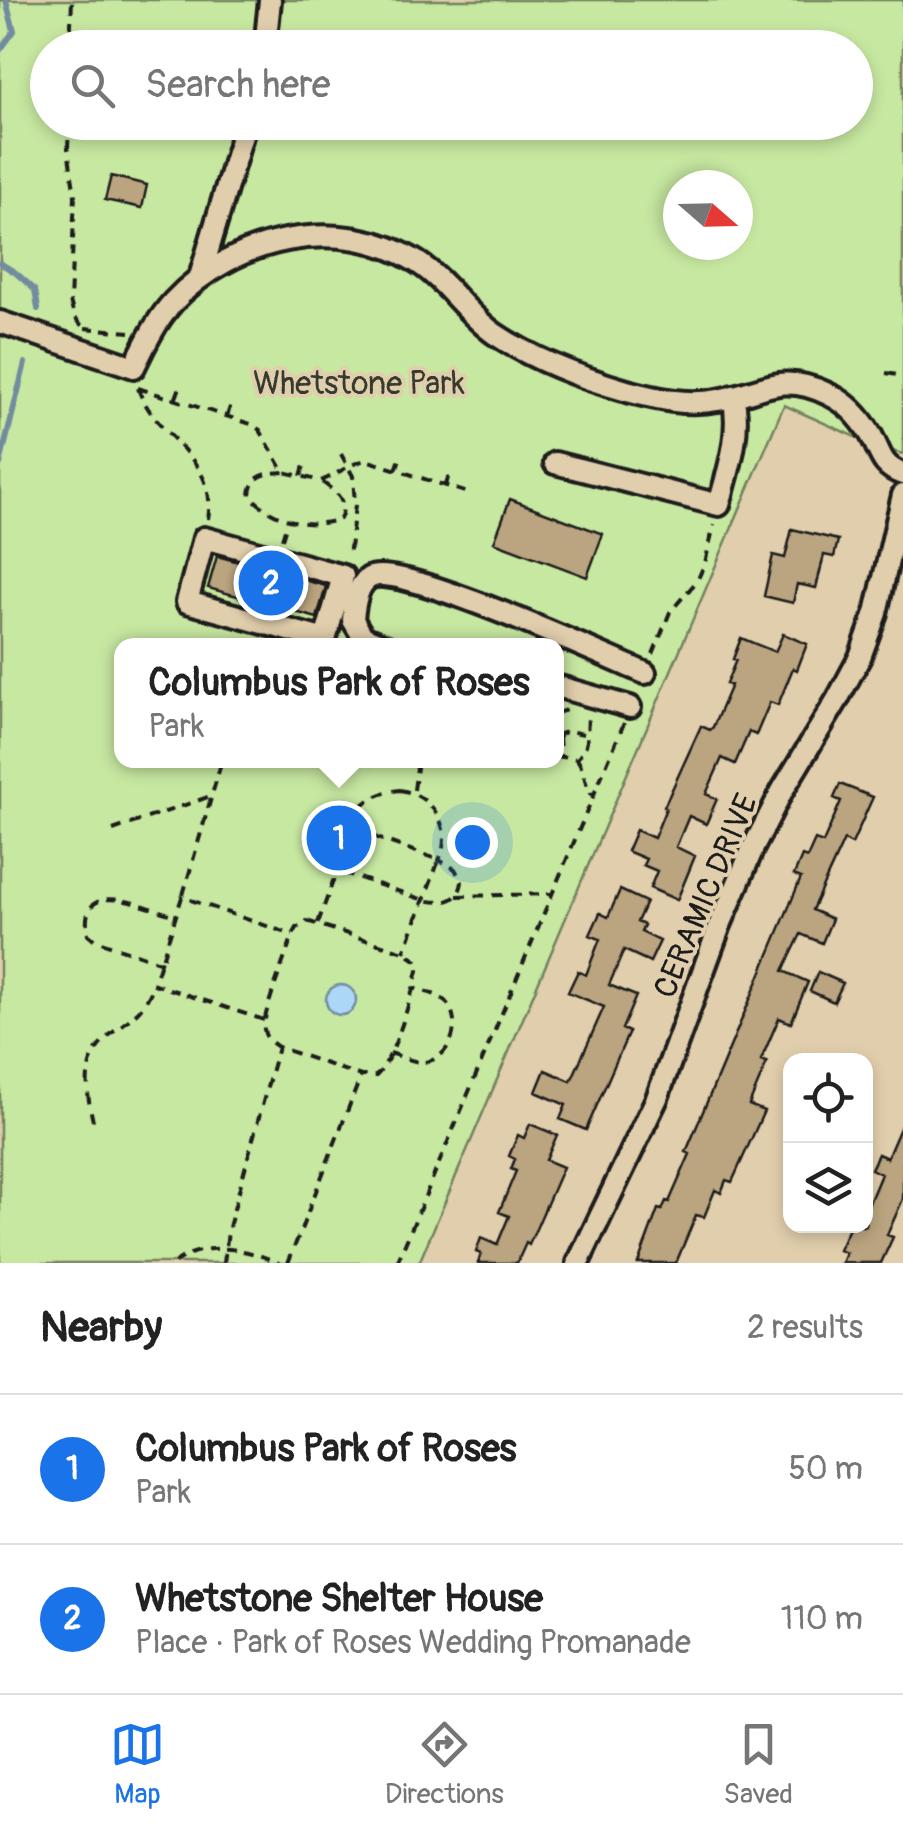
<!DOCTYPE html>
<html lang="en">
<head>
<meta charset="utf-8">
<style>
	:root { --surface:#fff; --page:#f6f6f6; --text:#222; --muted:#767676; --line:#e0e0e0; --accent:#1a73e8 }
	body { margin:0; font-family:Pangolin,sans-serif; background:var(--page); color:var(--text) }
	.controls { position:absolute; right:30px; bottom:30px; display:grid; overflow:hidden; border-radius:20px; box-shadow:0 5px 15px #0003 }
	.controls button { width:90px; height:90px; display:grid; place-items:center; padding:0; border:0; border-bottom:2px solid var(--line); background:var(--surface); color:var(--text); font:50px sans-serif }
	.compass { position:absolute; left:663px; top:170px; width:90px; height:90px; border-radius:50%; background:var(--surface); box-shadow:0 5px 15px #0003; rotate:110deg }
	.you { position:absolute; left:472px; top:842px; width:35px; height:35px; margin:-25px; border:8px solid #fff; border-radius:50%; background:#1a73e8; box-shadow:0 0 0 15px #1a73e833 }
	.badge { display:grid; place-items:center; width:65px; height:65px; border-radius:50%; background:var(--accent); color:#fff; font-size:32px; font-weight:700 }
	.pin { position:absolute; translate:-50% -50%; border:5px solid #fff; box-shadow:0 2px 10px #0006 }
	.popup { position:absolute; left:114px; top:638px; width:450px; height:130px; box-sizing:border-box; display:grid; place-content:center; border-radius:20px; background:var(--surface); filter:drop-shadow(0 2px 8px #0005); font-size:32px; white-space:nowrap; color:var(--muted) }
	.popup b { font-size:38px; color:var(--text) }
	.popup::after { content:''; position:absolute; left:50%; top:100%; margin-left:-20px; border:20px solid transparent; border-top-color:var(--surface) }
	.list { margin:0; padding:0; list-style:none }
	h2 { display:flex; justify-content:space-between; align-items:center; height:130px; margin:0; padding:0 40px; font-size:42px }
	h2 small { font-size:32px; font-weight:400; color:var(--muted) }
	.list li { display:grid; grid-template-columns:65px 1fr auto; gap:30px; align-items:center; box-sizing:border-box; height:150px; padding:0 40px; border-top:2px solid var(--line) }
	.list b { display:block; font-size:38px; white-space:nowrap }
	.list p { margin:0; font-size:32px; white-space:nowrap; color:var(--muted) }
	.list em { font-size:32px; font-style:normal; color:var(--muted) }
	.icon { flex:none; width:55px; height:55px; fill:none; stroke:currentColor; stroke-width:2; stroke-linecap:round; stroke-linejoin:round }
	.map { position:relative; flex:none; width:903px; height:1263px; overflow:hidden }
	.search { position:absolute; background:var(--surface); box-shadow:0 5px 15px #0003; left:30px; right:30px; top:30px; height:110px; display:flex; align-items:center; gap:25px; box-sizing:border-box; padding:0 35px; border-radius:55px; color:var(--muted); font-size:38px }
	.sheet { height:430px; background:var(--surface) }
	nav { display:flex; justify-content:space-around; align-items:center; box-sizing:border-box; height:140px; border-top:2px solid var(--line); background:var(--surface); font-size:28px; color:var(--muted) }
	nav a { display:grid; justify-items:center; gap:5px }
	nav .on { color:var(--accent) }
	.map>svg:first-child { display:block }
	.green { fill:#c7e8a1; stroke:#72825e; stroke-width:2.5; fill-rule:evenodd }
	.water { fill:#acd7f7; stroke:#728c9f; stroke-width:2.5 }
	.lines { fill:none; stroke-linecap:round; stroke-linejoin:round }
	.stream { stroke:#728c9f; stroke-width:6 }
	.building { fill:#bba580; stroke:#1c1c1c; stroke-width:2.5 }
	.minor-casing { stroke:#1c1c1c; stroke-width:28 }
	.path { stroke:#1c1c1c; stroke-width:4; stroke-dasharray:10 8; stroke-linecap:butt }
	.minor { stroke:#e1ceac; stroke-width:20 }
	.labels { text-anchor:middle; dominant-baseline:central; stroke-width:8; stroke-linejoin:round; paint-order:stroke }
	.park-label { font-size:32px; fill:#363b30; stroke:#e1ceac }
	.street-label { font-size:32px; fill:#1c1c1c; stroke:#e1ceac }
</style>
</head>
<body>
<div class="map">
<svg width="903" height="1263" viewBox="0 0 903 1263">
	<rect width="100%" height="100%" fill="#e1ceac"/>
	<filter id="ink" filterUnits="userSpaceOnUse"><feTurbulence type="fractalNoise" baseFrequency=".01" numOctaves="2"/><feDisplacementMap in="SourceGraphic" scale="20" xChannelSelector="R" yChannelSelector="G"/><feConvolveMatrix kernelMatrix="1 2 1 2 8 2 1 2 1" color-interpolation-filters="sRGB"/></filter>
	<g filter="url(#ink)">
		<!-- green -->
		<path class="green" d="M 0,0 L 903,0 L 903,454 L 880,448 L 784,405 L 419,1263 L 0,1263 ZM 48,48 L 856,48 L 856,122 L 48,122 ZM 678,185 L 738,185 L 738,245 L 678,245 ZM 121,646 L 556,646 L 556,760 L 121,760 Z"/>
		<!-- water -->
		<path class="water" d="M326 1000a15 15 0 1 1 30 0a15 15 0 1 1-30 0Z"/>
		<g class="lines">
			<!-- stream -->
			<path class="stream" d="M 0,50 L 14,31 L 6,0
				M 0,263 L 16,273 L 35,290 L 38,309
				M 0,464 L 25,363"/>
		</g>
		<!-- building -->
		<path class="building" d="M 111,176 L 147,185 L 142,208 L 105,200 Z
			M 510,499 L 603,534 L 587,577 L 494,542 Z
			M 792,529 L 838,540 L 834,557 L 824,555 L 816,588 L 797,584 L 793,603 L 764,596 L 773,555 L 785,558 Z
			M 217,556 L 326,586 L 317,618 L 208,588 Z
			M 783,634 L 807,644 L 797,670 L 793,668 L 778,705 L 770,702 L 756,735 L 749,732 L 735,764 L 722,758 L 706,794 L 717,799 L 706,824 L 689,816 L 676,847 L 695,856 L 677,900 L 650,888 L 657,871 L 643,865 L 646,859 L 627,851 L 636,830 L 654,838 L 666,808 L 664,807 L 701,726 L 710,730 L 713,727 L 731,685 L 726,684 L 736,660 L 733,659 L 741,638 L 775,652 Z
			M 840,784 L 873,797 L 852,844 L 844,840 L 812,910 L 832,919 L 822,943 L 801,934 L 783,971 L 808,982 L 791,1023 L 779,1018 L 761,1060 L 767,1062 L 749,1105 L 764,1111 L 732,1182 L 726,1180 L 721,1193 L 715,1190 L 704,1217 L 696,1215 L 676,1263 L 638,1263 L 658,1209 L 662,1210 L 666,1201 L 669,1202 L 690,1154 L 686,1152 L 801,878 L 794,875 L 802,856 L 807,858 L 815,840 L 823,843 L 841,801 L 834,798 Z
			M 620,890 L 646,902 L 637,922 L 644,925 L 641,932 L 660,941 L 650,962 L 624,950 L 609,985 L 636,996 L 622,1029 L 629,1032 L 586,1130 L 560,1119 L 566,1105 L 536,1092 L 545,1070 L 571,1081 L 604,1007 L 568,992 L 578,971 L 586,975 L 600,939 L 590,935 L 600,913 L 608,917 Z
			M 818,972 L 843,983 L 834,1002 L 810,991 Z
			M 903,1121 L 903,1199 L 887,1235 L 893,1237 L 881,1263 L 842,1263 L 846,1253 L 839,1250 L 850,1226 L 866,1226 L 866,1210 L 881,1174 L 871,1169 L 878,1154 L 887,1158 Z
			M 530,1124 L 557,1135 L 546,1160 L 563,1167 L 529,1245 L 526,1243 L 517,1263 L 478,1263 L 481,1254 L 476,1252 L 481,1238 L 497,1245 L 509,1216 L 499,1212 L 516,1171 L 511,1169 L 515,1159 L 509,1156 L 518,1135 L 524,1138 Z"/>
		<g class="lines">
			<defs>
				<path id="minor" d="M 265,48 L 270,0
					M 200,277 L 246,122
					M 0,322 L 134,367 C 145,344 156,321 173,302 C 232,238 340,213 417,262 C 447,281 466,314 495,334 C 535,361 582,378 627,391 C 657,399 687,406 718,400 C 762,392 780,371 828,394 C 846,402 861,418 871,435 C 881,453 881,467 903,474
					M 555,463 L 719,505 C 728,471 742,432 733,396
					M 204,538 L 343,576 L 325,640 L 187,602 Z
					M 385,646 L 363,637 L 353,620 C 354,607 356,586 369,578 C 397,560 606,657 645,673
					M 556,686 L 630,707
					M 578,1263 L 657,1098 L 720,925 L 753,848 L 782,791 L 837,700 L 860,657 L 876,613 L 903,495"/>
			</defs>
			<!-- minor casing -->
			<use href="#minor" class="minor-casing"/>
			<!-- path -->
			<path class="path" d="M 70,48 L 72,0
				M 69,122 L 68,149 L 75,196 L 70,301 L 74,316 L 83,327
				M 85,328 L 130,332
				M 886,373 L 903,376
				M 138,388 L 251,424 L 260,430 L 284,472 L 321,481 C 336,475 351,463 366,460 L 471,494
				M 138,388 C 155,439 219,457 208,519
				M 176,398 L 181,384
				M 227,416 L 232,401
				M 341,454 L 353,476 L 355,505 L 349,557
				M 396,470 L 401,456
				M 284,472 C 266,473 251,475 250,495 C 271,520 310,530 340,519 C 349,500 335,492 321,481
				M 301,476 L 305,462
				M 446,486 L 449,473
				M 282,539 L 288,520
				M 653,654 L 670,612 L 697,581 L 705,563 L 714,525
				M 556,713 L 567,710
				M 556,735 L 569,731 L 588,735
				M 559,736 L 560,756
				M 556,756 L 577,759 L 585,749 L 587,741 L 588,714
				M 577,759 C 585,770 583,782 592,795
				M 399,790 C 433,794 454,829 439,860 L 455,869 L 462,882 C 459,903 442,904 424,900 L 324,866 L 317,861 L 313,844 C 319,826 331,823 349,828 C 358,803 373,794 399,790 Z
				M 414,790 L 418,760
				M 113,830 L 211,796
				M 183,895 L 222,760
				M 457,896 L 552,894
				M 307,921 L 404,952 L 417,961 L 418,971 C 411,996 394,1060 376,1076 L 361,1076 L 278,1047 C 271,1042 265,1039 264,1029 C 262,1015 287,953 293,935 L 297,928 Z
				M 318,923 L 337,870 L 349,828 L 439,860 L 404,952
				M 162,963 L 95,940 L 88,934 C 77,874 146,908 175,916
				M 264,1020 L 154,984 L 182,897 L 293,935
				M 390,1053 C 400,1056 412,1062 422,1062 C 449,1062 462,1026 449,1006 C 442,994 425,992 413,988
				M 93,1121 C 87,1096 82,1065 101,1044 C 123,1019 141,1020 154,984
				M 174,1263 C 205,1240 246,1248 279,1263
				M 224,1263 L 228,1231 L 278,1047
				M 288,1263 L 361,1076
				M 397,1263 L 624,723"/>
			<!-- minor -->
			<use href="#minor" class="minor"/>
		</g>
	</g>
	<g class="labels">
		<!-- park labels -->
		<g class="park-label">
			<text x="359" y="384">Whetstone Park</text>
		</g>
		<!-- street labels -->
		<g class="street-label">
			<text transform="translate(706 896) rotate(-67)">CERAMIC DRIVE</text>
		</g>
	</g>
</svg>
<div class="controls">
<button><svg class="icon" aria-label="locate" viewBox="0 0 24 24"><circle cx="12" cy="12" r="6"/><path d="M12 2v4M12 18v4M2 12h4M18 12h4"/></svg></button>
<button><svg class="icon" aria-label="layers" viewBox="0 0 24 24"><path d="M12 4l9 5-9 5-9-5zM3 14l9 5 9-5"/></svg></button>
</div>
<svg class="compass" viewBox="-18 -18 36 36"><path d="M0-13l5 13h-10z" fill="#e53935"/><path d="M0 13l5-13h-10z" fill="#767676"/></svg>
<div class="you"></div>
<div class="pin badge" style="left:339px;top:838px">1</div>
<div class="popup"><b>Columbus Park of Roses</b>Park</div>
<div class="pin badge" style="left:271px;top:583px">2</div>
<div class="search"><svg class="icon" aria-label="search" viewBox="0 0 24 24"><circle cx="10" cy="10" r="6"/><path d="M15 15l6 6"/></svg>Search here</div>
</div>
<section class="sheet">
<h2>Nearby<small>2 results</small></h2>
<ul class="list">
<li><span class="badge">1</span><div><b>Columbus Park of Roses</b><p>Park</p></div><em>50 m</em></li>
<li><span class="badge">2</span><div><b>Whetstone Shelter House</b><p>Place · Park of Roses Wedding Promanade</p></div><em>110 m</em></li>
</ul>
</section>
<nav>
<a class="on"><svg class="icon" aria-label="map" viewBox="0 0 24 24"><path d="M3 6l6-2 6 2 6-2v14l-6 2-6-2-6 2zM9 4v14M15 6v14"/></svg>Map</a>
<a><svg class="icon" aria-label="directions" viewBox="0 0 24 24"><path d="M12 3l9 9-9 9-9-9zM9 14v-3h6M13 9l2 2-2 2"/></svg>Directions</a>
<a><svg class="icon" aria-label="saved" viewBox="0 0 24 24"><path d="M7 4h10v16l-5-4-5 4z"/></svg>Saved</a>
</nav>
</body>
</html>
